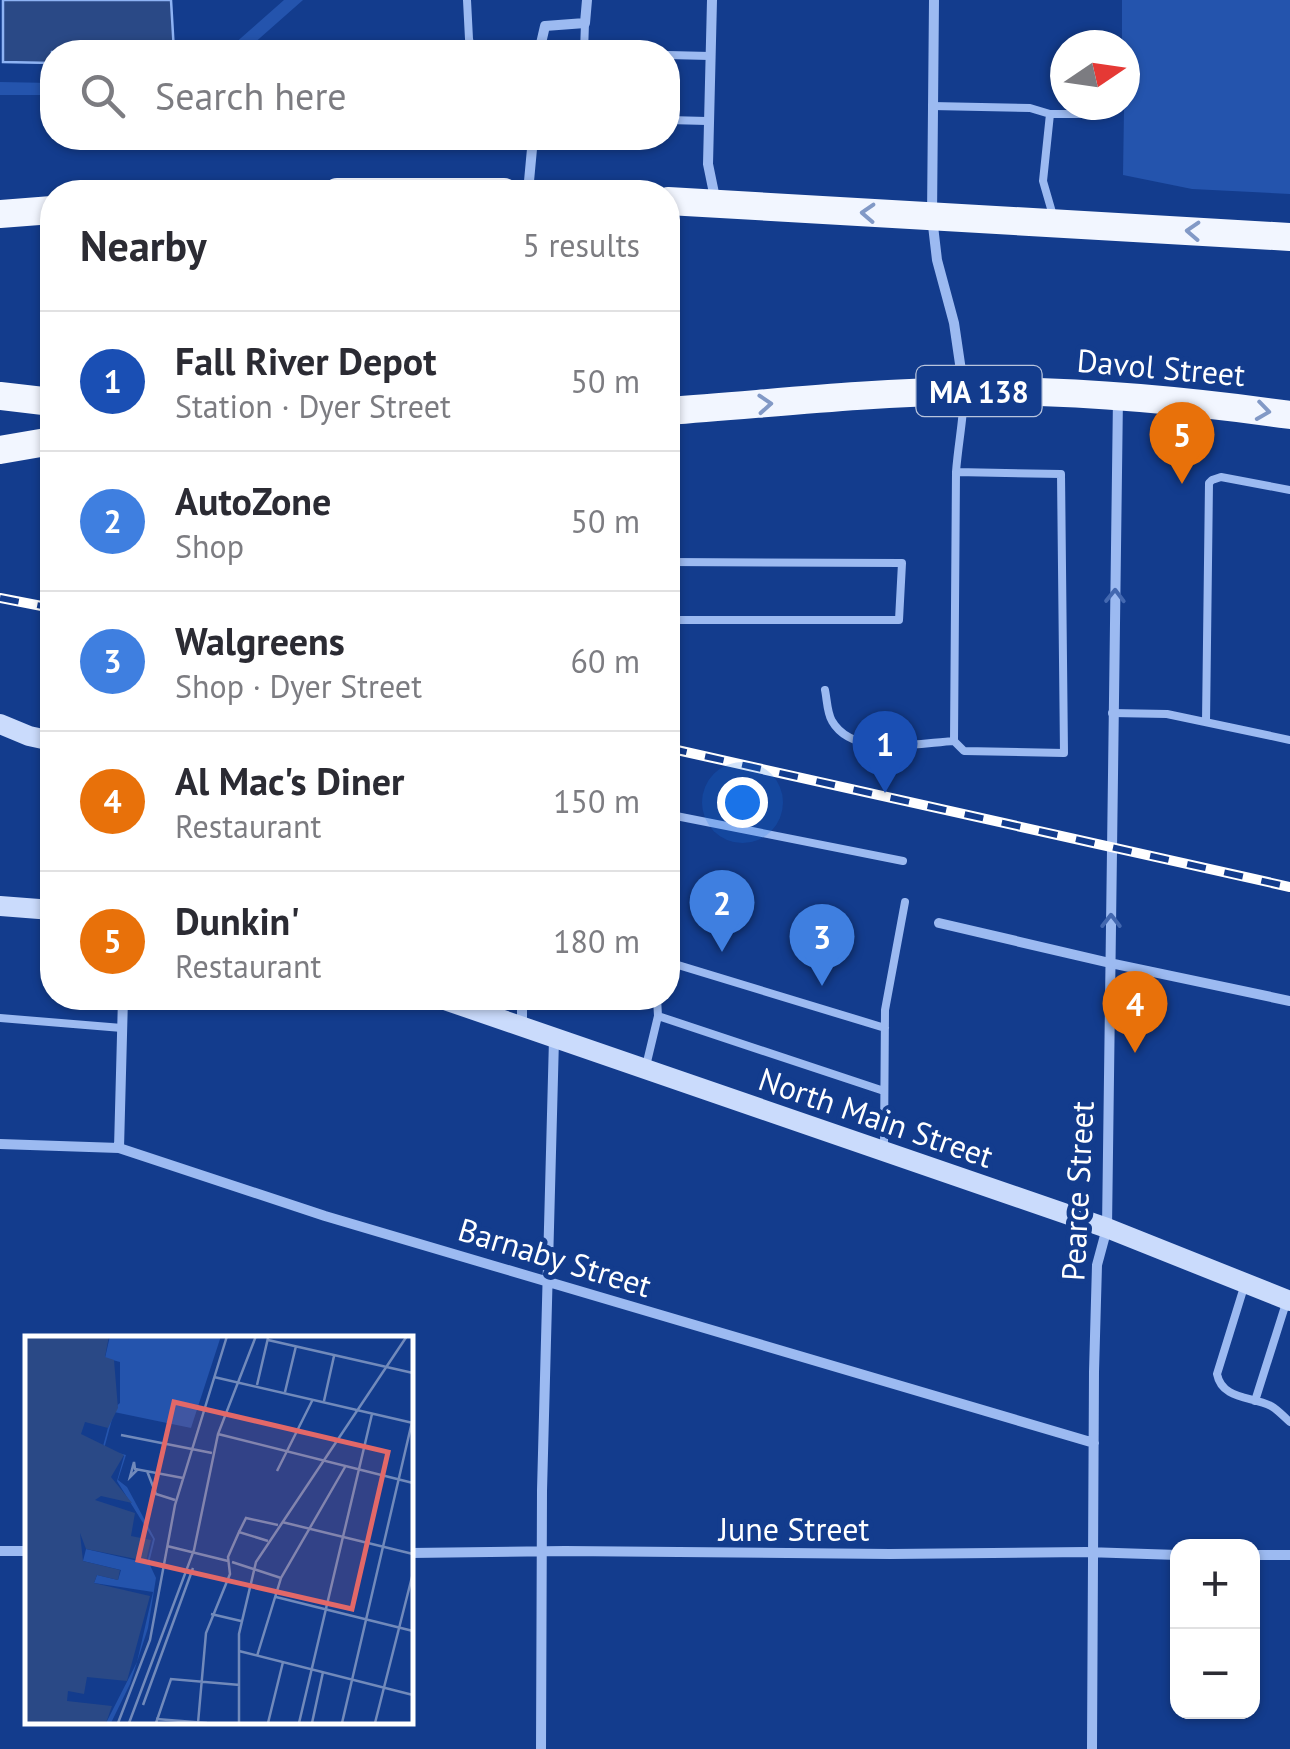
<!DOCTYPE html>
<html lang="en">
<head>
<meta charset="utf-8">
<style>
	:root { --surface:#fff; --page:#f2f2f3; --text:#2b2b33; --muted:#7c7c81; --line:#e1e1e2; --accent:#8a7c45 }
	body { margin:0; font-family:"PT Sans",sans-serif; background:var(--page); color:var(--text) }
	.controls { position:absolute; right:30px; bottom:30px; display:grid; overflow:hidden; border-radius:20px; box-shadow:0 2px 8px #0004 }
	.controls button { width:90px; height:90px; display:grid; place-items:center; padding:0; border:0; border-bottom:2px solid var(--line); background:var(--surface); color:var(--text); font:50px sans-serif }
	.compass { position:absolute; left:1050px; top:30px; width:90px; height:90px; border-radius:50%; background:var(--surface); box-shadow:0 2px 8px #0004; rotate:77deg }
	.you { position:absolute; left:742px; top:802px; width:35px; height:35px; margin:-25px; border:8px solid #fff; border-radius:50%; background:#1a73e8; box-shadow:0 0 0 15px #1a73e833 }
	.badge { display:grid; place-items:center; width:65px; height:65px; border-radius:50%; background:var(--accent); color:#fff; font-size:32px; font-weight:700 }
	.pin { position:absolute; translate:-50% -82px; filter:drop-shadow(0 2px 5px #0008) }
	.pin::after { content:''; position:absolute; top:52px; width:35px; height:30px; background:inherit; clip-path:polygon(0 0,100% 0,50% 100%) }
	.list { margin:0; padding:0; list-style:none }
	h2 { display:flex; justify-content:space-between; align-items:center; height:130px; margin:0; padding:0 40px; font-size:42px }
	h2 small { font-size:32px; font-weight:400; color:var(--muted) }
	.list li { display:grid; grid-template-columns:65px 1fr auto; gap:30px; align-items:center; box-sizing:border-box; height:140px; padding:0 40px; border-top:2px solid var(--line) }
	.list b { display:block; font-size:38px; white-space:nowrap }
	.list p { margin:0; font-size:32px; white-space:nowrap; color:var(--muted) }
	.list em { font-size:32px; font-style:normal; color:var(--muted) }
	.icon { flex:none; width:55px; height:55px; fill:none; stroke:currentColor; stroke-width:2; stroke-linecap:round; stroke-linejoin:round }
	.map { position:relative; flex:none; width:1290px; height:1749px; overflow:hidden }
	.search { position:absolute; background:var(--surface); box-shadow:0 2px 8px #0004; left:40px; top:40px; width:640px; height:110px; display:flex; align-items:center; gap:25px; box-sizing:border-box; padding:0 35px; border-radius:40px; color:var(--muted); font-size:38px }
	.panel { position:absolute; background:var(--surface); box-shadow:0 2px 8px #0004; left:40px; top:180px; width:640px; height:830px; border-radius:40px }
	.map>svg:first-child { display:block }
	.green { fill:#2454ad }
	.water { fill:#2a4986; stroke:#8eb3f4; stroke-width:2.5 }
	.lines { fill:none; stroke-linecap:round; stroke-linejoin:round }
	.service { stroke:#9cbaf1; stroke-width:8 }
	.minor { stroke:#9cbaf1; stroke-width:10 }
	.secondary { stroke:#cadbfc; stroke-width:20 }
	.trunk { stroke:#f2f6ff; stroke-width:28 }
	.rail-casing { stroke:#fff; stroke-width:10 }
	.rail { stroke:#133c8d; stroke-width:6; stroke-dasharray:19; stroke-linecap:butt }
	.oneway { stroke:#8299c6 }
	.oneway2 { stroke:#4368b0 }
	.labels { text-anchor:middle; dominant-baseline:central; stroke-width:10; stroke-linejoin:round; paint-order:stroke }
	.shield { fill:#133c8d; stroke:#b8c4dd; stroke-width:2.5 }
	.shield-label { font-size:30px; font-weight:bold; fill:#fff }
	.street-label { font-size:32px; fill:#fff; stroke:#133c8d }
	.inset-road { fill:none; stroke:#718abb; stroke-width:2.5 }
	.view { fill:#e26868; fill-opacity:0.15; stroke:#e26868; stroke-width:5 }
	.inset-edge { fill:none; stroke:#fff; stroke-width:5 }
</style>
</head>
<body>
<div class="map">
<svg width="1290" height="1749" viewBox="0 0 1290 1749">
	<rect width="100%" height="100%" fill="#133c8d"/>
	<!-- green -->
	<path class="green" d="M 284,0 L 303,0 L 244,52 L 225,52 Z
		M 1122,0 L 1290,0 L 1290,194 L 1192,189 L 1123,175 L 1125,45 L 1122,45 Z
		M 0,82 L 52,83 L 52,95 L 0,95 Z"/>
	<!-- water -->
	<path class="water" d="M 3,0 L 171,0 L 174,52 L 52,52 L 52,63 L 3,62 Z"/>
	<g class="lines">
		<!-- service -->
		<path class="service" d="M 467,0 L 469,39 L 472,52
			M 584,52 L 585,23
			M 668,55 L 710,56
			M 932,106 L 1030,108 L 1050,114 L 1043,181 L 1054,219
			M 1050,114 L 1105,114
			M 668,120 L 707,121
			M 956,472 L 1061,474 L 1064,753 L 964,751 L 954,741 L 956,472 C 958,446 963,421 964,396
			M 668,562 L 902,563 L 899,620 L 668,620
			M 825,690 C 827,699 827,713 832,721 C 853,758 919,743 954,741
			M 1112,713 L 1167,714 L 1290,740
			M 1206,722 L 1209,483 L 1212,480 L 1221,477 L 1290,490
			M 668,835 L 671,815 L 903,861
			M 668,965 L 678,965 L 885,1028
			M 658,1016 L 884,1091
			M 0,1018 L 122,1028
			M 646,1066 L 658,1016 L 657,998
			M 884,1147 L 885,1010 L 905,902
			M 1244,1287 L 1217,1374 C 1222,1400 1252,1396 1271,1406 C 1278,1410 1284,1417 1290,1422
			M 1255,1401 L 1287,1300"/>
		<!-- minor -->
		<path class="minor" d="M 712,0 L 708,164 L 716,203
			M 934,0 L 932,217 L 937,260 L 954,323 L 964,391
			M 539,52 L 545,26 L 585,23 L 587,0
			M 528,192 L 533,138
			M 939,923 L 1110,963 L 1290,1001
			M 522,1026 L 522,998
			M 0,1144 L 119,1148 L 325,1216 L 1094,1443
			M 119,1148 L 123,998
			M 0,1551 L 28,1551
			M 410,1553 L 565,1551 L 890,1554 L 1086,1552 L 1178,1555
			M 1252,1555 L 1290,1555
			M 541,1749 L 542,1491 L 554,1039
			M 1092,1749 L 1094,1372 L 1097,1265 L 1107,1228 L 1118,397"/>
		<!-- secondary -->
		<path class="secondary" d="M 0,724 L 29,736 L 52,741
			M 0,906 L 52,910
			M 439,998 L 1107,1228 L 1290,1301"/>
		<!-- trunk -->
		<path class="trunk" d="M 337,192 L 504,192
			M 668,201 L 1290,237
			M 0,214 L 52,210
			M 0,396 L 52,402
			M 668,411 C 766,404 865,393 964,391 C 1073,390 1182,400 1290,415
			M 0,450 L 52,441"/>
		<defs>
			<path id="rail" d="M 0,598 L 52,608
				M 668,748 L 1290,887"/>
		</defs>
		<!-- rail casing -->
		<use href="#rail" class="rail-casing"/>
		<!-- rail -->
		<use href="#rail" class="rail"/>
	</g>
	<!-- one-way arrows -->
	<defs><path id="oneway-chevron" d="M-2-3.5L2.5 0L-2 3.5" fill="none" stroke-width="1.6" stroke-linecap="round" stroke-linejoin="round" transform="scale(2.5)"/></defs>
	<g class="oneway">
		<use href="#oneway-chevron" transform="translate(868 213) rotate(-177)"/>
		<use href="#oneway-chevron" transform="translate(1193 231) rotate(-177)"/>
		<use href="#oneway-chevron" transform="translate(765 404) rotate(-4)"/>
		<use href="#oneway-chevron" transform="translate(1263 411) rotate(8)"/>
	</g>
	<g class="oneway2">
		<use href="#oneway-chevron" transform="translate(1115 596) rotate(-89)"/>
		<use href="#oneway-chevron" transform="translate(1111 921) rotate(-90)"/>
	</g>
	<g class="labels">
		<!-- shield labels -->
		<rect class="shield" x="916.5" y="366" width="125" height="50" rx="8"/>
		<g class="shield-label">
			<text x="979" y="391">MA 138</text>
		</g>
		<!-- street labels -->
		<g class="street-label">
			<text transform="translate(1161 367) rotate(5)">Davol Street</text>
			<text transform="translate(876 1117) rotate(19)">North Main Street</text>
			<text transform="translate(1077 1191) rotate(-87)">Pearce Street</text>
			<text transform="translate(555 1257) rotate(17)">Barnaby Street</text>
			<text x="794" y="1529">June Street</text>
		</g>
	</g>
	<!-- overview -->
	<g transform="translate(25 1336)">
		<rect width="388" height="388" fill="#133c8d"/>
		<path d="M 85,0 L 196,0 L 166,92 L 89,76 L 79,113 L 101,119 L 93,144 L 102,151 L 130,203 L 124,227 L 131,242 L 123,292 L 105,348 L 86,387 L 81,387 L 112,326 L 128,256 L 69,247 L 72,239 L 93,244 L 96,234 L 58,225 L 61,213 L 122,227 L 128,203 L 92,145 L 99,120 L 77,114 L 88,73 L 95,67 L 95,26 L 80,22 Z" fill="#2454ad"/>
		<path d="M 0,0 L 84,0 L 80,21 L 89,24 L 93,72 L 83,92 L 60,86 L 56,98 L 99,119 L 86,141 L 107,167 L 76,160 L 70,164 L 110,177 L 106,200 L 126,204 L 121,225 L 61,213 L 55,197 L 58,225 L 95,234 L 93,244 L 72,239 L 69,247 L 125,260 L 102,345 L 62,341 L 59,358 L 43,355 L 42,365 L 87,370 L 81,387 L 0,387 Z" fill="#2a4986"/>
		<path class="inset-road" d="M 243,4 L 388,37M 189,41 L 388,87M 232,49 L 243,2M 260,56 L 271,10M 299,65 L 309,20M 193,98 L 388,147M 96,99 L 187,117M 113,133 L 105,141 L 109,126 L 110,133 L 158,142M 122,135 L 131,158 L 150,164M 252,135 L 288,63M 257,186 L 388,218M 214,196 L 221,182 L 253,189M 142,210 L 203,225M 207,226 L 256,242M 251,261 L 388,295M 186,278 L 216,285M 214,315 L 388,359M 232,320 L 256,242 L 320,131M 118,369 L 168,232M 131,383 L 182,387M 93,387 L 125,304 L 150,169 L 202,0M 104,387 L 169,214 L 193,98 L 231,0M 131,387 L 146,343 L 215,349M 173,387 L 181,297 L 205,238 L 203,221 L 214,196 L 243,205M 214,387 L 214,298 L 231,226 L 382,0M 243,387 L 258,326M 274,387 L 347,78M 287,387 L 298,336M 317,387 L 387,86M 350,387 L 388,237"/>
		<path class="view" d="M 149,66 L 363,116 L 327,273 L 113,224 Z"/>
		<rect width="388" height="388" class="inset-edge"/>
	</g>
</svg>
<div class="controls">
<button>+</button>
<button>−</button>
</div>
<svg class="compass" viewBox="-18 -18 36 36"><path d="M0-13l5 13h-10z" fill="#e53935"/><path d="M0 13l5-13h-10z" fill="#7c7c81"/></svg>
<div class="you"></div>
<div class="pin badge" style="left:885px;top:793px;background:#1a4fb4">1</div>
<div class="pin badge" style="left:722px;top:952px;background:#3f7fe0">2</div>
<div class="pin badge" style="left:822px;top:986px;background:#3f7fe0">3</div>
<div class="pin badge" style="left:1135px;top:1053px;background:#e8710a">4</div>
<div class="pin badge" style="left:1182px;top:484px;background:#e8710a">5</div>
<div class="search"><svg class="icon" aria-label="search" viewBox="0 0 24 24"><circle cx="10" cy="10" r="6"/><path d="M15 15l6 6"/></svg>Search here</div>
<section class="panel">
<h2>Nearby<small>5 results</small></h2>
<ul class="list">
<li><span class="badge" style="background:#1a4fb4">1</span><div><b>Fall River Depot</b><p>Station · Dyer Street</p></div><em>50 m</em></li>
<li><span class="badge" style="background:#3f7fe0">2</span><div><b>AutoZone</b><p>Shop</p></div><em>50 m</em></li>
<li><span class="badge" style="background:#3f7fe0">3</span><div><b>Walgreens</b><p>Shop · Dyer Street</p></div><em>60 m</em></li>
<li><span class="badge" style="background:#e8710a">4</span><div><b>Al Mac's Diner</b><p>Restaurant</p></div><em>150 m</em></li>
<li><span class="badge" style="background:#e8710a">5</span><div><b>Dunkin'</b><p>Restaurant</p></div><em>180 m</em></li>
</ul>
</section>
</div>
</body>
</html>
